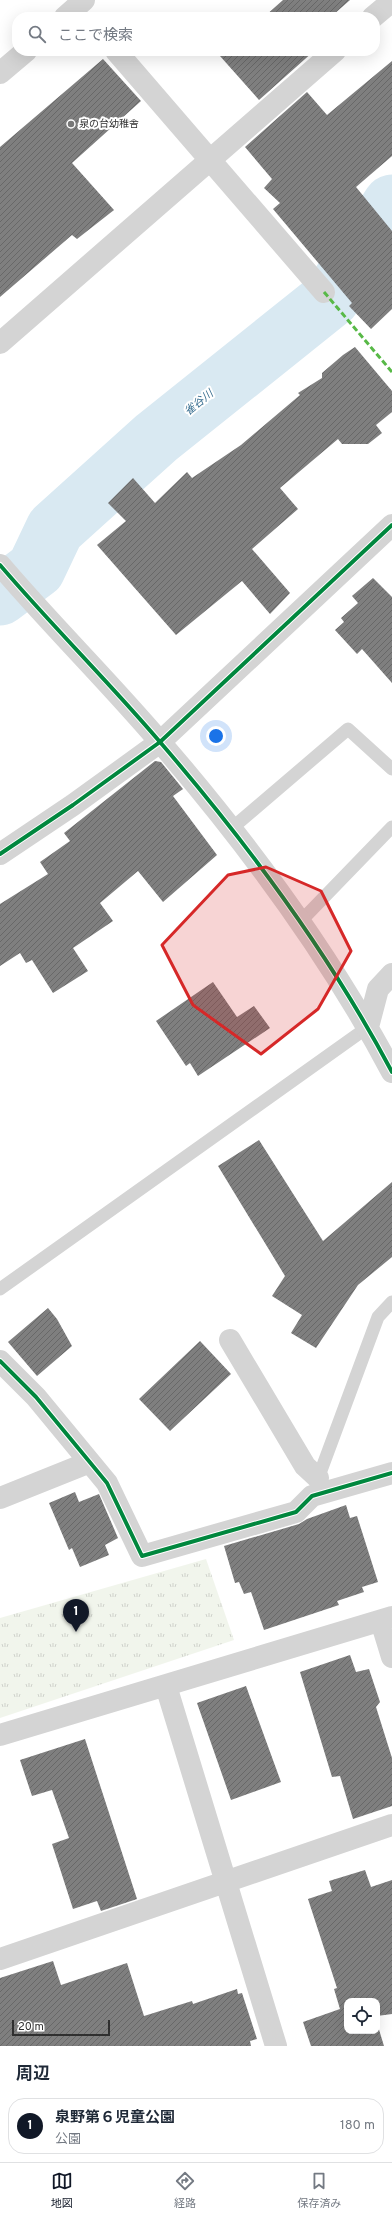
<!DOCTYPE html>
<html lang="ja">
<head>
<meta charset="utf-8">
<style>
	:root { --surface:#fff; --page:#f2f2f3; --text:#1f2937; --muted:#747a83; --line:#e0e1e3; --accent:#111827 }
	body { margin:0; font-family:Overpass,"Noto Sans JP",sans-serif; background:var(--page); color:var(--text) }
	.controls { position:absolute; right:12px; bottom:12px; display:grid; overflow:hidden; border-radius:8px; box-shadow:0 4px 16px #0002 }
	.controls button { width:36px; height:36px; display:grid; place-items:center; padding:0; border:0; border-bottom:1px solid var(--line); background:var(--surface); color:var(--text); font:20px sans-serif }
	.scale { position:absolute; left:12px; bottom:10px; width:98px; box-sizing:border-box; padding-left:4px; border:2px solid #2f2f2f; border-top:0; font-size:11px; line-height:14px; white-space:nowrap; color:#2f2f2f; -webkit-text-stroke:3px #fff; paint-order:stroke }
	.you { position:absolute; left:216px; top:736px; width:14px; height:14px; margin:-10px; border:3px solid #fff; border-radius:50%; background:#1a73e8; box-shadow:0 0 0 6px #1a73e833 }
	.badge { display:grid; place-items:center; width:26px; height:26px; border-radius:50%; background:var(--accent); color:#fff; font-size:13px; font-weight:700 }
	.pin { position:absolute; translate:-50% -33px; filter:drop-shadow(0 1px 2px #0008) }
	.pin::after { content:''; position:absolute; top:21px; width:14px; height:12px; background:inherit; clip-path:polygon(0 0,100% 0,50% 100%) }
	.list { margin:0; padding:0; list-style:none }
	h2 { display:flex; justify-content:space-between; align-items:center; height:52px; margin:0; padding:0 16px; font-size:17px }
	h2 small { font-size:13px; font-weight:400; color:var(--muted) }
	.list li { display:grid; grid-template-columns:26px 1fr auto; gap:12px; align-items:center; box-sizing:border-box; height:56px; margin:0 8px 8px; padding:0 8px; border:1px solid var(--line); border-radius:16px }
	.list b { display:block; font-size:15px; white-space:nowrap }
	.list p { margin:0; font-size:13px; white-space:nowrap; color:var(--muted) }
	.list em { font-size:13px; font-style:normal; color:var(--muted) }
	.icon { flex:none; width:22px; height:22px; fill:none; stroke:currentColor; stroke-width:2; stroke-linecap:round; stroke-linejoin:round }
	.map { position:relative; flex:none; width:392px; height:2046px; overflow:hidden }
	.search { position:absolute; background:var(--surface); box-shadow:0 4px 16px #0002; left:12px; right:12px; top:12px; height:44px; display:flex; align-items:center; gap:10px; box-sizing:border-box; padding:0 14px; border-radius:16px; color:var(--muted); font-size:15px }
	.sheet { height:116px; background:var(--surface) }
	nav { display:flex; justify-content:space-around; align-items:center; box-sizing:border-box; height:56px; border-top:1px solid var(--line); background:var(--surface); font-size:11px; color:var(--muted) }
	nav a { display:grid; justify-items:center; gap:2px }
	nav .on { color:var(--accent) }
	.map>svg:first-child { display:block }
	.park { fill:url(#park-tufts) }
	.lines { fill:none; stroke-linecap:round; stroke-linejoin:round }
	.river { stroke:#d9e9f2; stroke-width:59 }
	.building { fill:url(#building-hatch) }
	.lane { stroke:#d4d4d4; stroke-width:13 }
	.street { stroke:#d4d4d4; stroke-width:22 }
	.quiet { stroke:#58b947; stroke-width:3; stroke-dasharray:6 3; stroke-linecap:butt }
	.cycleway-casing { stroke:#fff; stroke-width:6 }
	.cycleway { stroke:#00873e; stroke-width:4 }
	.marked { fill:#d62828; fill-opacity:0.2; stroke:#d62828; stroke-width:3; stroke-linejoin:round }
	.poi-dot { fill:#787878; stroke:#fff; stroke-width:1.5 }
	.labels { text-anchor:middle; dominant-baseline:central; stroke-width:4; stroke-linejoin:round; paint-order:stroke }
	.poi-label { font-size:10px; fill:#2f2f2f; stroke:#fff; text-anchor:start }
	.water-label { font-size:11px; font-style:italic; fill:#3c7192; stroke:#fff }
</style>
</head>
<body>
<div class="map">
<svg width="392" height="2046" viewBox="0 0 392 2046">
	<defs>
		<pattern id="park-tufts" width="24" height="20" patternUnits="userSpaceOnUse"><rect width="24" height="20" fill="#f1f5ec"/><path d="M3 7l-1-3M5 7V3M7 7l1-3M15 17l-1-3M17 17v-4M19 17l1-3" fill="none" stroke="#cfd2cb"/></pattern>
		<pattern id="building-hatch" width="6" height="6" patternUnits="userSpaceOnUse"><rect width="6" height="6" fill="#7f7f7f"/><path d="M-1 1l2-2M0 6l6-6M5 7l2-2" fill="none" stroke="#686868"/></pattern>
	</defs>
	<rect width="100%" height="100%" fill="#fff"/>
	<!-- park -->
	<path class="park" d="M 206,1559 L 234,1640 L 0,1718 L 0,1618 Z"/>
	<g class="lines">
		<!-- river -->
		<path class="river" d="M 0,596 L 36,569 L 55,529 L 156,438 L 331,298 L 392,204"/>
	</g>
	<!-- building -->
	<path class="building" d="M 283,0 L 350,0 L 333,15 L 334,17 L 264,17 Z
		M 226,51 L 314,51 L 259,100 L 220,56 Z
		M 103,59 L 141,101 L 72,163 L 114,210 L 77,239 L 72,235 L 0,297 L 0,147 Z
		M 392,61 L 392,156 L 356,187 L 392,231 L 392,309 L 371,329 L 349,306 L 352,303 L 273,209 L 280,203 L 264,188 L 272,179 L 245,147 L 307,92 L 327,115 Z
		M 355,347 L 392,391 L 392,412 L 376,425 L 382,433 L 368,444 L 342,444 L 338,439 L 280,488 L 298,509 L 252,549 L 290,593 L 270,614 L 242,581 L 176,635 L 97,545 L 126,521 L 108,503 L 133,478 L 155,503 L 187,472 L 192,478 L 241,445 L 300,395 L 298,393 L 322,378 L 322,373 L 343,355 Z
		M 373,578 L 392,597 L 392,683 L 362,649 L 357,654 L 335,630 L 344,622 L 341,618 L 358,603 L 352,596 Z
		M 155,761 L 161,762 L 183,789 L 173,796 L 217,855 L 163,902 L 138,871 L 100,903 L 113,921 L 73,948 L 88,971 L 53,993 L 32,960 L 26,963 L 20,953 L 0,966 L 0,904 L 48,874 L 40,862 L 70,841 L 64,833 Z
		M 213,982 L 237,1017 L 254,1006 L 270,1028 L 198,1076 L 190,1063 L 186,1066 L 156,1021 Z
		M 259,1140 L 323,1241 L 392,1182 L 392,1257 L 358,1285 L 316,1348 L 291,1333 L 302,1315 L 272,1296 L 285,1276 L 218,1166 Z
		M 48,1308 L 57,1319 L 72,1346 L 37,1376 L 8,1342 Z
		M 200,1341 L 231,1374 L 170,1431 L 139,1399 Z
		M 75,1492 L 79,1502 L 99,1494 L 118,1538 L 105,1545 L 109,1555 L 80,1567 L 72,1548 L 69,1550 L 49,1503 Z
		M 346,1505 L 350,1518 L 357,1516 L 378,1582 L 362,1587 L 364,1592 L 337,1601 L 339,1605 L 264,1630 L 251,1592 L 244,1594 L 239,1582 L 235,1583 L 224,1546 L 299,1524 L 307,1519 Z
		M 350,1655 L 356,1672 L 369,1669 L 380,1702 L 376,1707 L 392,1758 L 392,1806 L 353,1819 L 340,1776 L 332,1777 L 300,1672 Z
		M 246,1686 L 281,1782 L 231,1800 L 197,1703 Z
		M 85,1739 L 137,1899 L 101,1911 L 97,1901 L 73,1909 L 52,1844 L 69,1838 L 52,1790 L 32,1796 L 20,1760 Z
		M 365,1870 L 371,1887 L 392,1880 L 392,2014 L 377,2016 L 377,2001 L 347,2001 L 347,2031 L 377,2031 L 377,2023 L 384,2046 L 311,2046 L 303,2022 L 340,2009 L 334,1989 L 337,1988 L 308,1899 L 332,1891 L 329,1881 Z
		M 53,1961 L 61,1985 L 127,1963 L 144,2016 L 192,2001 L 193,2004 L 237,1989 L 238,1994 L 242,1993 L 257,2039 L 250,2041 L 251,2046 L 0,2046 L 0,1978 Z"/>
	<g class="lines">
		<!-- lane -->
		<path class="lane" d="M 231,829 L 348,729 L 392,769
			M 301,921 L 392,827
			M 0,1289 L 368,1027
			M 316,1484 L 378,1317 L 392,1302"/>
		<!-- street -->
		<path class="street" d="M 65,17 L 84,0
			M 373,17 L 392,1
			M 116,51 L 324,292
			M 0,73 L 26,51
			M 0,343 L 335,51
			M 0,565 C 52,626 109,682 160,742 C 248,844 329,953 392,1072
			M 0,854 L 73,805 L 160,742 L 392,525
			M 368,1027 L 378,989 L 392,974
			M 230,1340 L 305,1466 L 318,1478
			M 0,1361 L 36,1397 L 107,1483 L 142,1556 L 296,1512 L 312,1496 L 392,1473
			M 0,1498 L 90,1462
			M 381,1621 L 392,1657
			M 166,1686 L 276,2046
			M 0,1735 L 392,1617
			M 0,1959 L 392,1825"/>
		<!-- quiet -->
		<path class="quiet" d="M 324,292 L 392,372"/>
		<defs>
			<path id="cycleway" d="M 0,565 C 52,626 109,682 160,742 C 248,844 329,953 392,1072
				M 0,854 L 73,805 L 160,742 L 392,525
				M 0,1361 L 36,1397 L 107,1483 L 142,1556 L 296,1512 L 312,1496 L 392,1473"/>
		</defs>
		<!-- cycleway casing -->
		<use href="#cycleway" class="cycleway-casing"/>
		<!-- cycleway -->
		<use href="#cycleway" class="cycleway"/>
	</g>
	<!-- marked area -->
	<path class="marked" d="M 266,867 L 321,891 L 351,951 L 318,1009 L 261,1054 L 193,1005 L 162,945 L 228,875 Z"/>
	<!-- markers -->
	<circle class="poi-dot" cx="71" cy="124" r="4"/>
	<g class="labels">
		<!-- poi labels -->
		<g class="poi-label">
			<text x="79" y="124">泉の台幼稚舎</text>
		</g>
		<!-- water labels -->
		<g class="water-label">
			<text transform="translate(199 403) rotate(-39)">雀谷川</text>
		</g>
	</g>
</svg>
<div class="controls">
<button><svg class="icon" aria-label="locate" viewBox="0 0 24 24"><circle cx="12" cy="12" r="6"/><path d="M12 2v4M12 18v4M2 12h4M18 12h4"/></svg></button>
</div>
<div class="scale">20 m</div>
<div class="you"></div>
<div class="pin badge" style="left:76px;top:1632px">1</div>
<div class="search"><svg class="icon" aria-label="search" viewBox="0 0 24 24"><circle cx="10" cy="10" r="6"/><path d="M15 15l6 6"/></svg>ここで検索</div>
</div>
<section class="sheet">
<h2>周辺<small></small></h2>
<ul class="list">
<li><span class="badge">1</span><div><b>泉野第６児童公園</b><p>公園</p></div><em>180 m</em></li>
</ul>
</section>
<nav>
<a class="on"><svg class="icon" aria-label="map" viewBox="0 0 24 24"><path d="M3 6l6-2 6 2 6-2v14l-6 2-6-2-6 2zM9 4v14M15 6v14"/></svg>地図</a>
<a><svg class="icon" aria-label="directions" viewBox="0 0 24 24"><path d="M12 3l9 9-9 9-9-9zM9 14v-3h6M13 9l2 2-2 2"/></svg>経路</a>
<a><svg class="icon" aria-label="saved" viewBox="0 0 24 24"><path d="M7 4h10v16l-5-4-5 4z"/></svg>保存済み</a>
</nav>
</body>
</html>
